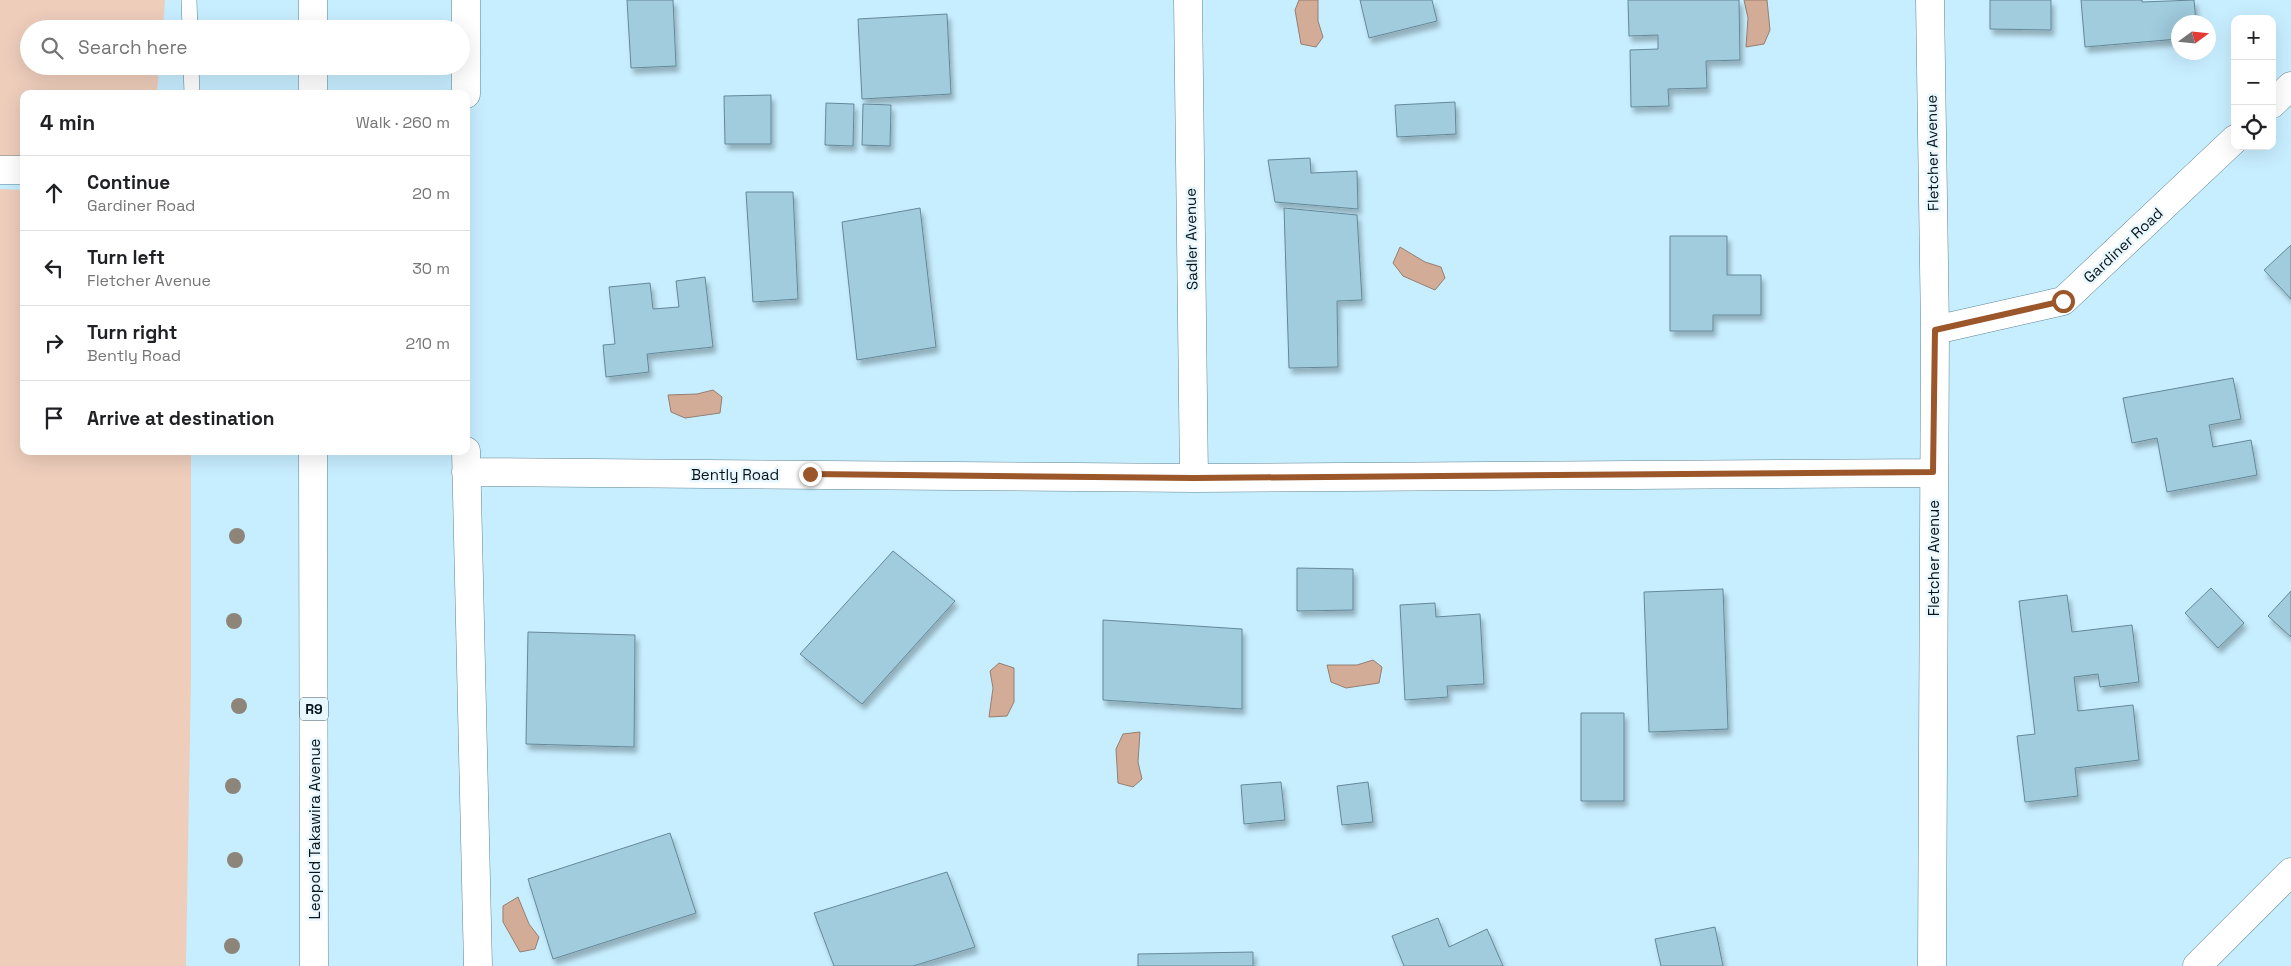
<!DOCTYPE html>
<html lang="en">
<head>
<meta charset="utf-8">
<style>
	:root { --surface:#fff; --page:#f2f2f2; --text:#202124; --muted:#757577; --line:#e0e0e0 }
	body { margin:0; font-family:"Space Grotesk",sans-serif; background:var(--page); color:var(--text) }
	.controls { position:absolute; right:15px; top:15px; display:grid; overflow:hidden; border-radius:10px; box-shadow:0 5px 20px #0002 }
	.controls button { width:45px; height:45px; display:grid; place-items:center; padding:0; border:0; border-bottom:1px solid var(--line); background:var(--surface); color:var(--text); font:25px sans-serif }
	.compass { position:absolute; left:2171px; top:15px; width:45px; height:45px; border-radius:50%; background:var(--surface); box-shadow:0 5px 20px #0002; rotate:75deg }
	.stop { position:absolute; width:15px; height:15px; margin:-11px; border:4px solid #9b562a; border-radius:50%; background:#fff }
	.stop.end { background:#9b562a; border-color:#fff; box-shadow:0 1px 5px #0008 }
	.list { margin:0; padding:0; list-style:none }
	h2 { display:flex; justify-content:space-between; align-items:center; height:65px; margin:0; padding:0 20px; font-size:21px }
	h2 small { font-size:16px; font-weight:400; color:var(--muted) }
	.list li { display:grid; grid-template-columns:32px 1fr auto; gap:15px; align-items:center; box-sizing:border-box; height:75px; padding:0 20px; border-top:1px solid var(--line) }
	.list b { display:block; font-size:19px; white-space:nowrap }
	.list p { margin:0; font-size:16px; white-space:nowrap; color:var(--muted) }
	.list em { font-size:16px; font-style:normal; color:var(--muted) }
	.icon { flex:none; width:28px; height:28px; fill:none; stroke:currentColor; stroke-width:2; stroke-linecap:round; stroke-linejoin:round }
	.map { position:relative; flex:none; width:2291px; height:966px; overflow:hidden }
	.search { position:absolute; background:var(--surface); box-shadow:0 5px 20px #0002; left:20px; top:20px; width:450px; height:55px; display:flex; align-items:center; gap:12px; box-sizing:border-box; padding:0 18px; border-radius:28px; color:var(--muted); font-size:19px }
	.panel { position:absolute; background:var(--surface); box-shadow:0 5px 20px #0002; left:20px; top:90px; width:450px; height:365px; border-radius:10px }
	.map>svg:first-child { display:block }
	.green { fill:#eecdbb }
	.water { fill:#d2ac97; stroke:#957f72 }
	.building { fill:#a0ccde; stroke:#648897; filter:url(#shadow) }
	.lines { fill:none; stroke-linecap:round; stroke-linejoin:round }
	.service-casing { stroke:#608493; stroke-width:16 }
	.minor-casing { stroke:#608493; stroke-width:29 }
	.trunk-casing { stroke:#608493; stroke-width:29 }
	.service { stroke:#fff; stroke-width:15 }
	.minor { stroke:#fff; stroke-width:28 }
	.trunk { stroke:#fff; stroke-width:28 }
	.tree { fill:#8e857a }
	.route { stroke:#9b562a; stroke-width:6 }
	.labels { text-anchor:middle; dominant-baseline:central; stroke-width:5; stroke-linejoin:round; paint-order:stroke }
	.shield { fill:#e8f7fe; stroke:#4a595f; stroke-width:1 }
	.shield-label { font-size:14px; font-weight:bold; fill:#07151b }
	.street-label { font-size:15px; fill:#07151b; stroke:#e8f7fe }
</style>
</head>
<body>
<div class="map">
<svg width="2291" height="966" viewBox="0 0 2291 966">
	<defs>
		<filter id="shadow"><feDropShadow dx="3" dy="5.5" stdDeviation="2.5" flood-color="#0004"/></filter>
	</defs>
	<rect width="100%" height="100%" fill="#c7eeff"/>
	<!-- green -->
	<path class="green" d="M 0,0 L 165,0 L 163,29 L 29,29 L 29,66 L 159,66 L 157,94 L 24,94 L 24,161 L 0,160 Z
		M 0,189 L 24,190 L 24,451 L 191,451 L 191,677 L 186,966 L 0,966 Z"/>
	<!-- water -->
	<path class="water" d="M 1299,0 L 1318,0 L 1318,21 L 1323,37 L 1316,47 L 1301,44 L 1295,10 Z
		M 1744,0 L 1767,0 L 1770,30 L 1764,44 L 1746,47 L 1748,18 Z
		M 1400,247 L 1425,262 L 1441,267 L 1445,278 L 1435,290 L 1403,276 L 1393,263 Z
		M 713,390 L 722,397 L 720,413 L 685,418 L 671,412 L 668,395 L 697,394 Z
		M 1373,660 L 1382,667 L 1379,683 L 1346,688 L 1331,682 L 1327,665 L 1357,665 Z
		M 999,663 L 1014,668 L 1014,702 L 1007,716 L 989,717 L 993,688 L 990,671 Z
		M 1140,732 L 1138,762 L 1142,779 L 1133,787 L 1118,783 L 1116,749 L 1123,734 Z
		M 518,897 L 529,924 L 539,937 L 535,949 L 520,952 L 503,922 L 503,906 Z"/>
	<!-- building -->
	<path class="building" d="M 627,0 L 673,0 L 676,66 L 631,68 Z
		M 1360,0 L 1432,0 L 1437,21 L 1369,38 Z
		M 1628,0 L 1739,0 L 1740,60 L 1706,61 L 1707,88 L 1668,89 L 1669,106 L 1631,107 L 1630,50 L 1658,49 L 1658,35 L 1629,36 Z
		M 1990,0 L 2051,0 L 2051,30 L 1990,29 Z
		M 2081,0 L 2142,0 L 2142,2 L 2194,0 L 2196,22 L 2178,22 L 2178,39 L 2085,47 Z
		M 947,14 L 951,94 L 862,99 L 858,19 Z
		M 771,95 L 771,144 L 725,144 L 724,96 Z
		M 1455,102 L 1456,134 L 1397,137 L 1395,105 Z
		M 826,103 L 854,104 L 853,146 L 825,145 Z
		M 863,104 L 891,105 L 890,146 L 862,145 Z
		M 1310,158 L 1311,173 L 1357,171 L 1358,209 L 1275,202 L 1268,160 Z
		M 746,192 L 793,192 L 798,299 L 753,302 Z
		M 920,208 L 936,347 L 857,360 L 842,222 Z
		M 1284,208 L 1357,215 L 1362,300 L 1337,301 L 1338,367 L 1289,368 Z
		M 1670,236 L 1727,236 L 1727,275 L 1761,275 L 1761,315 L 1713,315 L 1713,331 L 1670,331 Z
		M 2291,245 L 2291,299 L 2264,270 Z
		M 705,277 L 713,347 L 647,354 L 649,372 L 606,377 L 603,345 L 615,344 L 609,287 L 650,283 L 653,309 L 679,307 L 676,281 Z
		M 2233,378 L 2241,419 L 2209,425 L 2213,447 L 2251,440 L 2257,475 L 2167,492 L 2157,438 L 2132,443 L 2123,398 Z
		M 893,551 L 955,601 L 862,704 L 800,654 Z
		M 1297,568 L 1353,569 L 1353,610 L 1297,611 Z
		M 2211,588 L 2244,623 L 2218,648 L 2185,613 Z
		M 1723,589 L 1728,729 L 1649,732 L 1644,592 Z
		M 2291,591 L 2291,637 L 2268,616 Z
		M 2067,595 L 2072,632 L 2132,625 L 2139,682 L 2100,687 L 2098,674 L 2074,677 L 2078,711 L 2133,705 L 2139,760 L 2075,768 L 2078,796 L 2025,802 L 2017,736 L 2035,734 L 2019,601 Z
		M 1435,603 L 1436,617 L 1480,614 L 1484,684 L 1447,686 L 1448,697 L 1405,700 L 1400,605 Z
		M 1103,620 L 1242,629 L 1242,709 L 1103,700 Z
		M 528,632 L 635,635 L 634,747 L 526,744 Z
		M 1581,713 L 1624,713 L 1624,801 L 1581,801 Z
		M 1281,782 L 1285,820 L 1244,824 L 1241,785 Z
		M 1368,782 L 1373,822 L 1342,825 L 1337,786 Z
		M 670,833 L 696,913 L 553,959 L 528,879 Z
		M 947,872 L 975,947 L 913,966 L 834,966 L 814,913 Z
		M 1438,918 L 1449,947 L 1487,929 L 1503,966 L 1404,966 L 1392,936 Z
		M 1715,927 L 1723,966 L 1661,966 L 1655,939 Z
		M 1253,952 L 1253,966 L 1138,966 L 1138,954 Z"/>
	<g class="lines">
		<defs>
			<path id="service" d="M 189,0 L 190,29
				M 191,66 L 192,94"/>
			<path id="minor" d="M 1188,0 L 1194,478
				M 1930,0 L 1935,330 L 1932,966
				M 466,94 L 466,0
				M 2272,104 L 2291,86
				M 0,170 L 24,170
				M 1935,330 L 2063,301 L 2235,139
				M 466,451 L 478,966
				M 466,472 L 1194,478 L 1933,473
				M 2197,966 L 2291,872"/>
			<path id="trunk" d="M 313,29 L 313,0
				M 313,94 L 313,66
				M 313,451 L 314,966"/>
		</defs>
		<!-- service casing -->
		<use href="#service" class="service-casing"/>
		<!-- minor casing -->
		<use href="#minor" class="minor-casing"/>
		<!-- trunk casing -->
		<use href="#trunk" class="trunk-casing"/>
		<!-- service -->
		<use href="#service" class="service"/>
		<!-- minor -->
		<use href="#minor" class="minor"/>
		<!-- trunk -->
		<use href="#trunk" class="trunk"/>
	</g>
	<!-- trees -->
	<g class="tree">
		<circle cx="237" cy="536" r="8"/>
		<circle cx="234" cy="621" r="8"/>
		<circle cx="239" cy="706" r="8"/>
		<circle cx="233" cy="786" r="8"/>
		<circle cx="235" cy="860" r="8"/>
		<circle cx="232" cy="946" r="8"/>
	</g>
	<g class="lines">
		<!-- route -->
		<path class="route" d="M 810,474 L 1194,478 L 1933,472 L 1935,330 L 2063,301"/>
	</g>
	<g class="labels">
		<!-- shield labels -->
		<rect class="shield" x="300" y="697.5" width="28" height="23" rx="4"/>
		<g class="shield-label">
			<text x="314" y="709">R9</text>
		</g>
		<!-- street labels -->
		<g class="street-label">
			<text transform="translate(1932 153) rotate(-91)">Fletcher Avenue</text>
			<text transform="translate(1191 239) rotate(-91)">Sadler Avenue</text>
			<text transform="translate(2123 245) rotate(-43)">Gardiner Road</text>
			<text x="735" y="474">Bently Road</text>
			<text transform="translate(1933 558) rotate(-90)">Fletcher Avenue</text>
			<text transform="translate(314 829) rotate(-90)">Leopold Takawira Avenue</text>
		</g>
	</g>
</svg>
<div class="controls">
<button>+</button>
<button>−</button>
<button><svg class="icon" aria-label="locate" viewBox="0 0 24 24"><circle cx="12" cy="12" r="6"/><path d="M12 2v4M12 18v4M2 12h4M18 12h4"/></svg></button>
</div>
<svg class="compass" viewBox="-18 -18 36 36"><path d="M0-13l5 13h-10z" fill="#e53935"/><path d="M0 13l5-13h-10z" fill="#757577"/></svg>
<div class="stop" style="left:2063px;top:301px"></div>
<div class="stop end" style="left:810px;top:474px"></div>
<div class="search"><svg class="icon" aria-label="search" viewBox="0 0 24 24"><circle cx="10" cy="10" r="6"/><path d="M15 15l6 6"/></svg>Search here</div>
<section class="panel">
<h2>4 min<small>Walk · 260 m</small></h2>
<ul class="list">
<li><svg class="icon" aria-label="ahead" viewBox="0 0 24 24"><path d="M12 20V5M6 11l6-6 6 6"/></svg><div><b>Continue</b><p>Gardiner Road</p></div><em>20 m</em></li>
<li><svg class="icon" aria-label="left" viewBox="0 0 24 24"><path d="M17 20v-9H6M10 6l-5 5 5 5"/></svg><div><b>Turn left</b><p>Fletcher Avenue</p></div><em>30 m</em></li>
<li><svg class="icon" aria-label="right" viewBox="0 0 24 24"><path d="M7 20v-9h11M14 6l5 5-5 5"/></svg><div><b>Turn right</b><p>Bently Road</p></div><em>210 m</em></li>
<li><svg class="icon" aria-label="arrive" viewBox="0 0 24 24"><path d="M6 21V4h12l-3 4 3 4H6"/></svg><div><b>Arrive at destination</b></div></li>
</ul>
</section>
</div>
</body>
</html>
